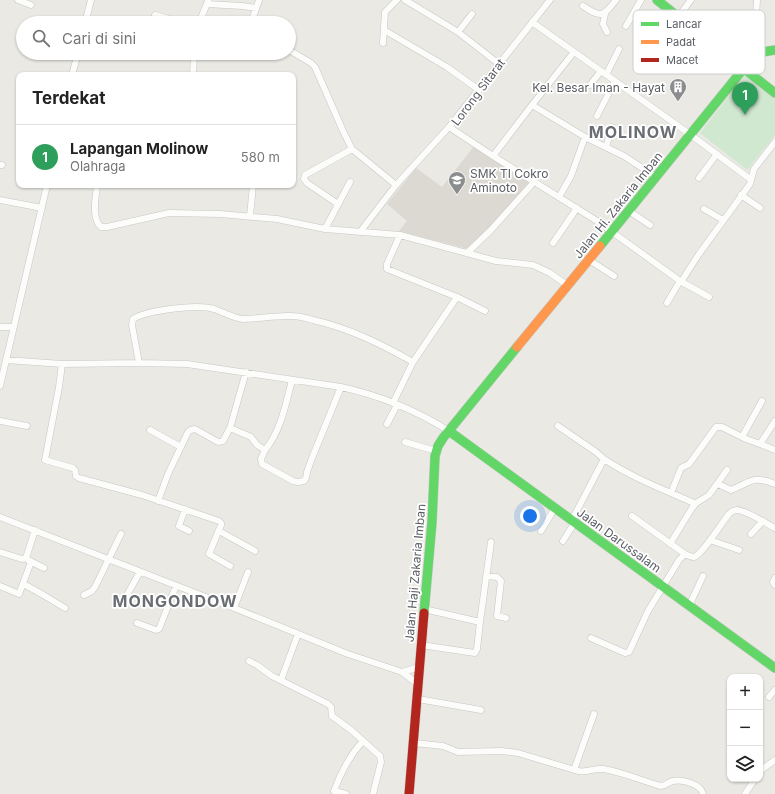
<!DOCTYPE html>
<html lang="id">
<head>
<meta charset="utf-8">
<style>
	:root { --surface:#fff; --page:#f2f2f2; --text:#222; --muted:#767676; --line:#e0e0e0; --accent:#d93025 }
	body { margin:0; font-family:Inter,sans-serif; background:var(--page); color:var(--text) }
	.controls { position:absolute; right:12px; bottom:12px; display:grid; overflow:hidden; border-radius:8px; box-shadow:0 1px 3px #0004 }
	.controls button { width:36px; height:36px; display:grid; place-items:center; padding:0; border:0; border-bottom:1px solid var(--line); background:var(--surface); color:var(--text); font:20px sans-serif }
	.you { position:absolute; left:530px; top:516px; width:14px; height:14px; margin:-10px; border:3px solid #fff; border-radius:50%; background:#1a73e8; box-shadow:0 0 0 6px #1a73e833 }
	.badge { display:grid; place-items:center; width:26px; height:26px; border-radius:50%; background:var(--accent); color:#fff; font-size:13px; font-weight:700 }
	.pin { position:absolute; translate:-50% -33px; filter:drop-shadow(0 1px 2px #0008) }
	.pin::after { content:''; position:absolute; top:21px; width:14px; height:12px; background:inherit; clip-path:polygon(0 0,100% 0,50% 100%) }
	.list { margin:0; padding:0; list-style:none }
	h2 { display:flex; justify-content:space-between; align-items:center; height:52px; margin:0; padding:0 16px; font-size:17px }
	h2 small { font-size:13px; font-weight:400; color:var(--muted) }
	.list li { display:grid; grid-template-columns:26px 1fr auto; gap:12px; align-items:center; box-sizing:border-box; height:64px; padding:0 16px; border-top:1px solid var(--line) }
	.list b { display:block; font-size:15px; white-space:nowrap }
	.list p { margin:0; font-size:13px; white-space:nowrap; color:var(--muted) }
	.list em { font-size:13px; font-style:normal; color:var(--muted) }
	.icon { flex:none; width:22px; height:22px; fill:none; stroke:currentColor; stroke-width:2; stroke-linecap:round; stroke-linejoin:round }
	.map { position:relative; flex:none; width:775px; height:794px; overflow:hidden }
	.search { position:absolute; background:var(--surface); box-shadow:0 1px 3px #0004; left:16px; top:16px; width:280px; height:44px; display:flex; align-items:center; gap:10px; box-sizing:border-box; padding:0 14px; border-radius:22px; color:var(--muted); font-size:15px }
	.panel { position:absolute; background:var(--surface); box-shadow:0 1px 3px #0004; left:16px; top:72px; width:280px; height:116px; border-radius:8px }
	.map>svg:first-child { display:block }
	.education { fill:#dbd9d1 }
	.green { fill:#d0e7d0 }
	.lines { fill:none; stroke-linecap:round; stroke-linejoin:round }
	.street-casing { stroke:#c6c7c5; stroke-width:7 }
	.fast-casing { stroke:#c7c8c7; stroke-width:10 }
	.slow-casing { stroke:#c7c8c7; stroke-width:10 }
	.jam-casing { stroke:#c7c8c7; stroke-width:10 }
	.street { stroke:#fcfcfb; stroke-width:6 }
	.fast { stroke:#63d668; stroke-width:9 }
	.slow { stroke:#ff974d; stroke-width:9 }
	.jam { stroke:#b3261e; stroke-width:9 }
	.labels { text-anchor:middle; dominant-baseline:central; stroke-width:3.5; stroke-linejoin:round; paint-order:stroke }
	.poi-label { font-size:12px; fill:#595c62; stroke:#fff; text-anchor:end }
	.street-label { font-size:12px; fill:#595c62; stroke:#fff }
	.district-label { font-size:16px; font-weight:bold; letter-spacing:1px; fill:#6a6e74; stroke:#fff }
	.key { fill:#fff; stroke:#cdced0; stroke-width:1 }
	.key-label { font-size:11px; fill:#595c62 }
</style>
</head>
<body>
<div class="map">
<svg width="775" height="794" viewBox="0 0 775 794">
	<rect width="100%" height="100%" fill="#eae9e3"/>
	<!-- education -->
	<path class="education" d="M 474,146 L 533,183 L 468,249 L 399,231 L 407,221 L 387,204 L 416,168 L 442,187 Z"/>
	<!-- green -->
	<path class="green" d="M 746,74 L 775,96 L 775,135 L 747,170 L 700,133 Z"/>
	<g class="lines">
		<defs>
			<path id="street" d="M 18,0 L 31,5
				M 405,0 L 458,32 L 499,64
				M 550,0 L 449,127 L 493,156 L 597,221 L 680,281 L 709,297
				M 207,4 L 242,6 L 256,8
				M 583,6 C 601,18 603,17 616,0
				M 681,13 L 691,0
				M 605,14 L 603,24 L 607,32
				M 155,15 L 183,23
				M 532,22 L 691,135 L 750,179
				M 85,23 L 91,0
				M 199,23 L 208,1
				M 251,23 L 259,0
				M 626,26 L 641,0
				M 384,30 L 447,67 L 479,90
				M 458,32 L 472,14
				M 383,43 L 385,12 L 397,0
				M 289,50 L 311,63 L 315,67 L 343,131 L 352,149 L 396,185
				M 754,50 L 757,0
				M 574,52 L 532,105 L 585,137 L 624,156 L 656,177
				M 702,65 L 713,45
				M 670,66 L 691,27
				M 72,75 L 78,53
				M 193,75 L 194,53
				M 606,75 L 619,49
				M 590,85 L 601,71
				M 597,116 L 615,81
				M 606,147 L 612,127
				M 493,156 L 532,105
				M 0,165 L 2,165
				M 699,178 L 717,154
				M 97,185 C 96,197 91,218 101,227 L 107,227 L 169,213 L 220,214 L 277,219 L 325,229 L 400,235 L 496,261 L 533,265 L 550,273 L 567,285
				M 741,195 L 760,208
				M 559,197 L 571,176 L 585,137
				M 0,200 L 42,208
				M 338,204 L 307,183 L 304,179 L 305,175 L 352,149
				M 704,209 L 723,220
				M 629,211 L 650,225
				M 250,216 L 253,185
				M 325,229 L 350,182
				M 360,232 L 396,185 L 449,127
				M 400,235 L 387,264 L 387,269 L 457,297 L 485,311
				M 553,243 L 577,208
				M 467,253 L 491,230 L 534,182
				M 589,260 L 614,276
				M 681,282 L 699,254 L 750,184 L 754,169 L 775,142
				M 667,303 L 680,281
				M 0,327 L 13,327
				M 6,360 L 62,364 L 139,363 L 187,364 L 341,387 C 378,395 417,411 449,431
				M 413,362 L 457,297
				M 139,363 L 132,325 L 133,319 C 147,310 197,304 214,309 C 223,312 233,318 243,319 C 259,319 275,315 292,316 C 298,316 306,318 313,320 C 349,328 381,344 413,362 L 393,403
				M 62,364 L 59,387 L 45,460 L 73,468 L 75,470 L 76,476 L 79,478 L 142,495 L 219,521 L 221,523 L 221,525 L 209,554 L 230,566
				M 0,386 L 47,185
				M 0,421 L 27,426
				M 775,421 L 760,444 L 775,450
				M 387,424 L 397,405
				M 558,426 L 596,452 L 604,459
				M 230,428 L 251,437 L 257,445 L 265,450 L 261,459 L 262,464 L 293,481 L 298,482 L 304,481 L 306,478 L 307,472 L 312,458 L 341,387
				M 150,430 L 181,447
				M 742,437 L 762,401
				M 405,442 L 436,451
				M 265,450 C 281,431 286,403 292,380
				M 718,484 L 731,490 C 751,482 753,475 775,484
				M 671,493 L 681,468 L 689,464 L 692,460 L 716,427 L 722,427 L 746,439 L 760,444
				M 158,501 L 168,474 L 188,432 L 191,430 L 195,429 L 218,442 L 223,441 L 230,428 L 246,372
				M 693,505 L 709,495 L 727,470
				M 185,509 L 179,526 L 189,531
				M 632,516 L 685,554
				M 0,517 L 234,608 L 348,654 L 402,672 L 419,685
				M 572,520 L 604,459 C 631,477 662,489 692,502 L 694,506 L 692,508 L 670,544
				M 219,531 L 255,551
				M 541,531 L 555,508
				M 751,534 L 762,522
				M 710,540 L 739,550
				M 563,541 L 575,522
				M 0,552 L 22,559 L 26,558 L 35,530
				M 28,560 L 44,568
				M 486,576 L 497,577 L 501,581 L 497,616 L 506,618
				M 775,578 L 773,582 L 775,585
				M 23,584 C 38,591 51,600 65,608
				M 0,586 L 19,594 L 31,562
				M 84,595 L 92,591 L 95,587 L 121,534
				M 124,600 L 140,572
				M 689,606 L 703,576
				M 234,608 L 248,572
				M 424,609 L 480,622 L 491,542
				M 137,623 L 156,630 L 159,629 L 176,586
				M 591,638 L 625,653 L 629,652 L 648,611 L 679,560 L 685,554 C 687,555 691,557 694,557 C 702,555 723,521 729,514 C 731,512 734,510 737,510 C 748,511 765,523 775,528
				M 421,645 L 475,653 L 477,649 L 480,622
				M 249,661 L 257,665 L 272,676 L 328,704 L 331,707 L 332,716 L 351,730 L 380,756 L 381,762 L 373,794
				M 402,672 L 420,667
				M 281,680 L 298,634
				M 769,697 L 775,690
				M 418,699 L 481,710
				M 414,743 L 443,746 L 458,752 L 501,751 L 518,753 L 578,771 C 588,773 593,768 603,769 C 623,772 642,781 661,786 C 666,786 668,782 673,781 C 682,779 701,784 703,794
				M 574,770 L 594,714
				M 760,772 L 765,767 L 775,760
				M 346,794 L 334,791 C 341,772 349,756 363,741
				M 745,794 L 755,779"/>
			<path id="fast" d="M 657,0 L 720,50 L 744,55 L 775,50
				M 729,51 L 743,68 L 775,93
				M 600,246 L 753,57 L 754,50
				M 449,431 L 775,668
				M 424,613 L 432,522 L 435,456 L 438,446 L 443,438 L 517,347"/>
			<path id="slow" d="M 517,347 L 600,246"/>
			<path id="jam" d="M 409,794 L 424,613"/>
		</defs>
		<!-- street casing -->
		<use href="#street" class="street-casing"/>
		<!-- fast casing -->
		<use href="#fast" class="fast-casing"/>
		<!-- slow casing -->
		<use href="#slow" class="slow-casing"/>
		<!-- jam casing -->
		<use href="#jam" class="jam-casing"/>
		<!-- street -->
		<use href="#street" class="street"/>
		<!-- fast -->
		<use href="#fast" class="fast"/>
		<!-- slow -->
		<use href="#slow" class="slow"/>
		<!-- jam -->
		<use href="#jam" class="jam"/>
	</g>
	<!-- icons -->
	<defs>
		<symbol id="building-pin" viewBox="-11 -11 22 30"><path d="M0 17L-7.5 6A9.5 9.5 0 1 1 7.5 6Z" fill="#8c8d8f" stroke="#fff"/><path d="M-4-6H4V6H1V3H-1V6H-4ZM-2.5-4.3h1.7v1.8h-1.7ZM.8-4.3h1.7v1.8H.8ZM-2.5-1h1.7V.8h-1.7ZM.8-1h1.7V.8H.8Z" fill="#fff"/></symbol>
		<symbol id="school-pin" viewBox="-11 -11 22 30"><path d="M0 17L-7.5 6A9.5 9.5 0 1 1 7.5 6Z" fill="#8c8d8f" stroke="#fff"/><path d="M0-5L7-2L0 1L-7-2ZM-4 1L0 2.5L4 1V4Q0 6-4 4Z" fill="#fff"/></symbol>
	</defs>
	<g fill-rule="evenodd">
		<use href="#building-pin" x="668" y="77" width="20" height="27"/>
		<use href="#school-pin" x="447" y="170" width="20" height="27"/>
	</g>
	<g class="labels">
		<!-- poi labels -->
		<g class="poi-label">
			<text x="665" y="87">Kel. Besar Iman - Hayat</text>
			<text x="470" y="173" text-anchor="start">SMK TI Cokro<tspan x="470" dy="14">Aminoto</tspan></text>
		</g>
		<!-- street labels -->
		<g class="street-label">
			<text transform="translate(478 92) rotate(-53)">Lorong Sitarat</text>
			<text transform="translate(618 205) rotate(-51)">Jalan Hi. Zakaria Imban</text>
			<text transform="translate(619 540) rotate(36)">Jalan Darussalam</text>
			<text transform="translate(415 573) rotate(-85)">Jalan Haji Zakaria Imban</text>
		</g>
		<!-- district labels -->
		<g class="district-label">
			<text x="633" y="132">MOLINOW</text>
			<text x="175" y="601">MONGONDOW</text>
		</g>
	</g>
	<!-- legend -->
	<rect x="633" y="10" width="132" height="64" rx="6" class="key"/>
	<rect x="641" y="22" width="18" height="4" fill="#63d668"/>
	<rect x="641" y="40" width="18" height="4" fill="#ff974d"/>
	<rect x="641" y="58" width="18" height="4" fill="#b3261e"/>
	<g class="key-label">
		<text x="666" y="28">Lancar</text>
		<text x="666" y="46">Padat</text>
		<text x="666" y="64">Macet</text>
	</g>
</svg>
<div class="controls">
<button>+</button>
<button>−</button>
<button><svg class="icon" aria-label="layers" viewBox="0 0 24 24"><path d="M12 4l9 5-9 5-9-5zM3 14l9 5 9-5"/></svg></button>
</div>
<div class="you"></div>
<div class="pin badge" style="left:745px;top:115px;background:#2e9e5b">1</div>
<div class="search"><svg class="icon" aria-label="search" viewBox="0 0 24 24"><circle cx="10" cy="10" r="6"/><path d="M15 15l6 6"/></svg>Cari di sini</div>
<section class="panel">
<h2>Terdekat<small></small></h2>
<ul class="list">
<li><span class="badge" style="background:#2e9e5b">1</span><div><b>Lapangan Molinow</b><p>Olahraga</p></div><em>580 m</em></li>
</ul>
</section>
</div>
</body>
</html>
